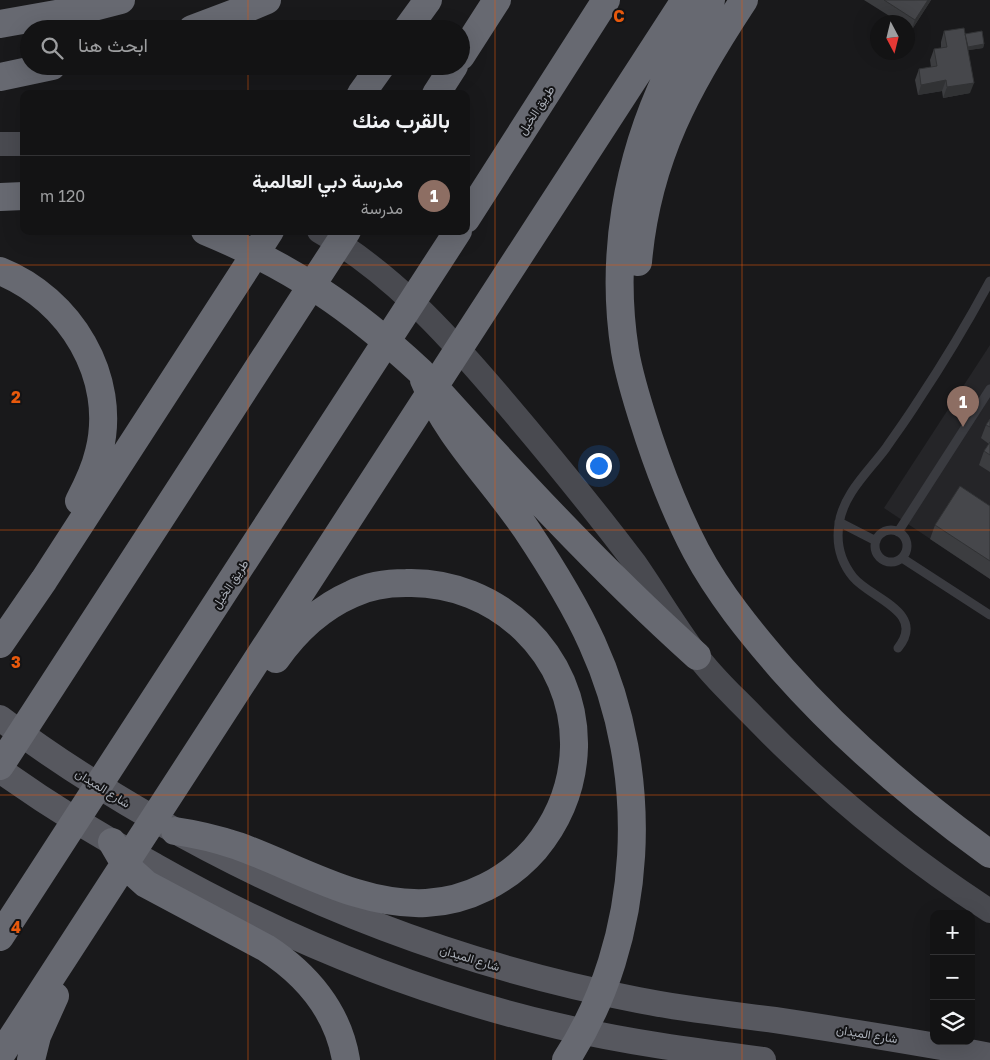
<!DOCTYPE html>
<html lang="ar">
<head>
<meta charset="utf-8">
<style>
	:root { --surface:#131314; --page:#202022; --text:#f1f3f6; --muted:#9d9ea0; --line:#323234; --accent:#2563eb }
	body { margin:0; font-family:"Golos Text",Vazirmatn,sans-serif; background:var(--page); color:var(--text); direction:rtl }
	.controls { position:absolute; right:15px; bottom:15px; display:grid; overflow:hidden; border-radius:10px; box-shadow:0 5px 20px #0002 }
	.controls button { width:45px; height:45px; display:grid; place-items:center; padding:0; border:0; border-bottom:1px solid var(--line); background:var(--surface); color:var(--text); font:25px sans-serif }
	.compass { position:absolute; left:870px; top:15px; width:45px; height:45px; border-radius:50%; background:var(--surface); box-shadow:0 5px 20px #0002; rotate:173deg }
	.you { position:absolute; left:598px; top:465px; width:18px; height:18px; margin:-12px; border:4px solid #fff; border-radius:50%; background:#1a73e8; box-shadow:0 0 0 8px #1a73e833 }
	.badge { display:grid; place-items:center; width:32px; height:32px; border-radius:50%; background:var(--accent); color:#fff; font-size:16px; font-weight:700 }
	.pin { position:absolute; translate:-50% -41px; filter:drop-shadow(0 1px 2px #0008) }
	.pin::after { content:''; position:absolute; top:26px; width:18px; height:15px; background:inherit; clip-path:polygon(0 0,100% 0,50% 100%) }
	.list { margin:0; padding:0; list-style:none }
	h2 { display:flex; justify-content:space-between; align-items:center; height:65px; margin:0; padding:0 20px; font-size:21px }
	h2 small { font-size:16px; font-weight:400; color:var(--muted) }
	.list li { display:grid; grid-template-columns:32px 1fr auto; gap:15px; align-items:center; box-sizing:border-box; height:80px; padding:0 20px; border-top:1px solid var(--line) }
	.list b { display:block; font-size:19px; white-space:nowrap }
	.list p { margin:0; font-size:16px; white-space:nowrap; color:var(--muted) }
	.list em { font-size:16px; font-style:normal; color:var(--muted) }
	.icon { flex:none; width:28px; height:28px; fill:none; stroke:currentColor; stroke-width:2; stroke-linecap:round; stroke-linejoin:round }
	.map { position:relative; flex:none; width:990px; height:1060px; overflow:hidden; direction:ltr }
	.search { position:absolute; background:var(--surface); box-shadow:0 5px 20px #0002; left:20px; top:20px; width:450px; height:55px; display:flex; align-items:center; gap:12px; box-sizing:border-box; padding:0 18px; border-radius:28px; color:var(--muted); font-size:19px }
	.panel { position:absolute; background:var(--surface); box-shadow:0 5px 20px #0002; left:20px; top:90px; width:450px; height:145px; border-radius:10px; direction:rtl }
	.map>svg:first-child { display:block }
	.built { fill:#252528 }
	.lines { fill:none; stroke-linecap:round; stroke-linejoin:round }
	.service { stroke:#3a3b40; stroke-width:9 }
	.secondary { stroke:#494a50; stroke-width:24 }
	.primary { stroke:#57585f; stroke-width:26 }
	.motorway { stroke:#676971; stroke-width:28 }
	.wall { fill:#3c3d40 }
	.shaded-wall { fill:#313234 }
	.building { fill:#46474b; stroke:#313234 }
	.grid { fill:none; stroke:#e8590c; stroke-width:1; stroke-opacity:0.55 }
	.labels { text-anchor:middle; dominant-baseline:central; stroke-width:4; stroke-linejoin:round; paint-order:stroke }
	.street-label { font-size:12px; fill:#acb1ba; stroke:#141416 }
	.grid-label { font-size:16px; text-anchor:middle; font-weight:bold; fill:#e8590c; stroke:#141416; stroke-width:4; stroke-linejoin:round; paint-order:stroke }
</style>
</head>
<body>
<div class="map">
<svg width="990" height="1060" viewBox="0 0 990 1060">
	<rect width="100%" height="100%" fill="#19191b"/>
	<!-- built -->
	<path class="built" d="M 990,345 L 990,579 L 884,508 Z"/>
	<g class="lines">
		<!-- service -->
		<path class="service" d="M 839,522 L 876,541
			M875 546a16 16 0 1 1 32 0a16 16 0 1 1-32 0Z
			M 898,532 L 990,389
			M 902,558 L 990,615
			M 898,648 C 927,612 871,599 853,577 C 841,562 836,543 839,524 C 843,494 869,471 886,448 C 897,432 908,417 918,401 C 944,362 968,322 990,281"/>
		<!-- secondary -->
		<path class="secondary" d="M 0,144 L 24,144
			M 319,231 C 390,272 444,331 497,393 C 544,448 590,504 634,562 C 655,592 674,625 696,654 C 712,677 736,698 755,718 C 826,791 905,856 990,911"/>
		<!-- primary -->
		<path class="primary" d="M 0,718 C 50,756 102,789 156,820 C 306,906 468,967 638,1000 C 683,1009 729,1014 775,1020 C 847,1031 919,1042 990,1056
			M 0,770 C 49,805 101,837 155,866 C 282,938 416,993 558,1026 C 626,1042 694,1051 763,1060"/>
		<!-- motorway -->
		<path class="motorway" d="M 711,0 C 696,24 680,48 668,74 C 627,160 610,257 625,351 C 630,381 640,410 649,438 C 662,477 677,515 696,551 C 719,594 750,632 782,669 C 844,739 914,799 990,854
			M 0,24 L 90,8 L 121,0
			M 192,29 L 248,8 L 267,0
			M 407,29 L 428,0
			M 461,56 L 497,0
			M 0,77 L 52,66
			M 361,94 L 381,66
			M 436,94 L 454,66
			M 0,197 L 24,196
			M 466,219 L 606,0
			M 205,231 C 292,267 352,308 421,372 C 509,470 599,568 697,656
			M 638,262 C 647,158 688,85 744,0
			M 0,271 C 70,299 118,377 99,452 C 95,469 87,486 79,501
			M 424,380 C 447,436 492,479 526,529 C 550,565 574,603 592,643 C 652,774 645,939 566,1060
			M 0,644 L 44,580 L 270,231
			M 0,766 L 347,231
			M 175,831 C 196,834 217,839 238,846 C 299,868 359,906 426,903 C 468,901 508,880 535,849 C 559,820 573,785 574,747 C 576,655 497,580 406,583 C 388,583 368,586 352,594 C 320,608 295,632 276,659
			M 112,842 L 126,866 L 146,884 L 266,948 C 306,974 338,1011 346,1060
			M 0,937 L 458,231
			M 0,1056 L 685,0
			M 31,1060 L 37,1036 L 55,996"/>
	</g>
	<!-- wall -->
	<path class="wall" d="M 864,0 L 931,0 L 911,31 L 908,28 L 908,22 L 899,22 Z
		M 944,31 L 965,34 L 984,44 L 983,48 L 968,50 L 970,93 L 943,98 L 942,91 L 918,95 L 915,80 L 919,69 L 931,67 L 930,60 L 934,49 L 941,48 L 941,42 Z
		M 990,419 L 990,472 L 979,465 L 984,451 L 989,444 L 981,438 L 986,425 Z
		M 990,506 L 990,579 L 930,539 L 935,525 Z"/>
	<!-- shaded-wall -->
	<path class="shaded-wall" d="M 928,0 L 931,0 L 911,31 L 915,20 Z
		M 984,44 L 983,48 L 963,51 L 964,48 Z
		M 946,80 L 942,91 L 918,95 L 921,85 Z
		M 974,83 L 970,93 L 943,98 L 947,87 Z"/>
	<!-- building -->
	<path class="building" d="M 884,0 L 928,0 L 915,20 Z
		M 964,28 L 974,83 L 947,87 L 946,80 L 921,85 L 919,69 L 937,66 L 934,49 L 947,47 L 944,31 Z
		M 982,31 L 984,44 L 968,47 L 965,34 Z
		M 990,419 L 990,427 L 986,425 Z
		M 990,442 L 990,455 L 984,451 Z
		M 960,486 L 990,506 L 990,561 L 935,525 Z"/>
	<!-- grid -->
	<path class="grid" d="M 248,0 L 248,29M 495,0 L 495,1060M 742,0 L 742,1060M 248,66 L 248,94M 248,231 L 248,1060M 0,265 L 990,265M 0,530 L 990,530M 0,795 L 990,795"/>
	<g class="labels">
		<!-- street labels -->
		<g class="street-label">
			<text transform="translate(536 110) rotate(-57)">طريق الخيل</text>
			<text transform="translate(230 584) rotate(-57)">طريق الخيل</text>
			<text transform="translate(103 788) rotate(32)">شارع الميدان</text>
			<text transform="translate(470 958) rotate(17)">شارع الميدان</text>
			<text transform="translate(867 1034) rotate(9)">شارع الميدان</text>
		</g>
	</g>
	<g class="grid-label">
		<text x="619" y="22">C</text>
		<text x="16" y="403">2</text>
		<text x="16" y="668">3</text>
		<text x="16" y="933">4</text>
	</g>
</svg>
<div class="controls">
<button>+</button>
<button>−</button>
<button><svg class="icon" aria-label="layers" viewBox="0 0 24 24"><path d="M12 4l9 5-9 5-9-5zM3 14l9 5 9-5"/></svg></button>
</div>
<svg class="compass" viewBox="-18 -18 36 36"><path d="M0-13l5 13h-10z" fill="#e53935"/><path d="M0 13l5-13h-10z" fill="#9d9ea0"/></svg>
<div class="you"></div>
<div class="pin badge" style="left:963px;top:427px;background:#8d6e63">1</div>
<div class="search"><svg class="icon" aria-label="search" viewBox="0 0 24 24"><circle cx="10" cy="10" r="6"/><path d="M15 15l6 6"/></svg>ابحث هنا</div>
<section class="panel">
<h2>بالقرب منك<small></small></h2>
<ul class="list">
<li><span class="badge" style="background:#8d6e63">1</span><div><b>مدرسة دبي العالمية</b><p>مدرسة</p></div><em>120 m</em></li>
</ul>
</section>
</div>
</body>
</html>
